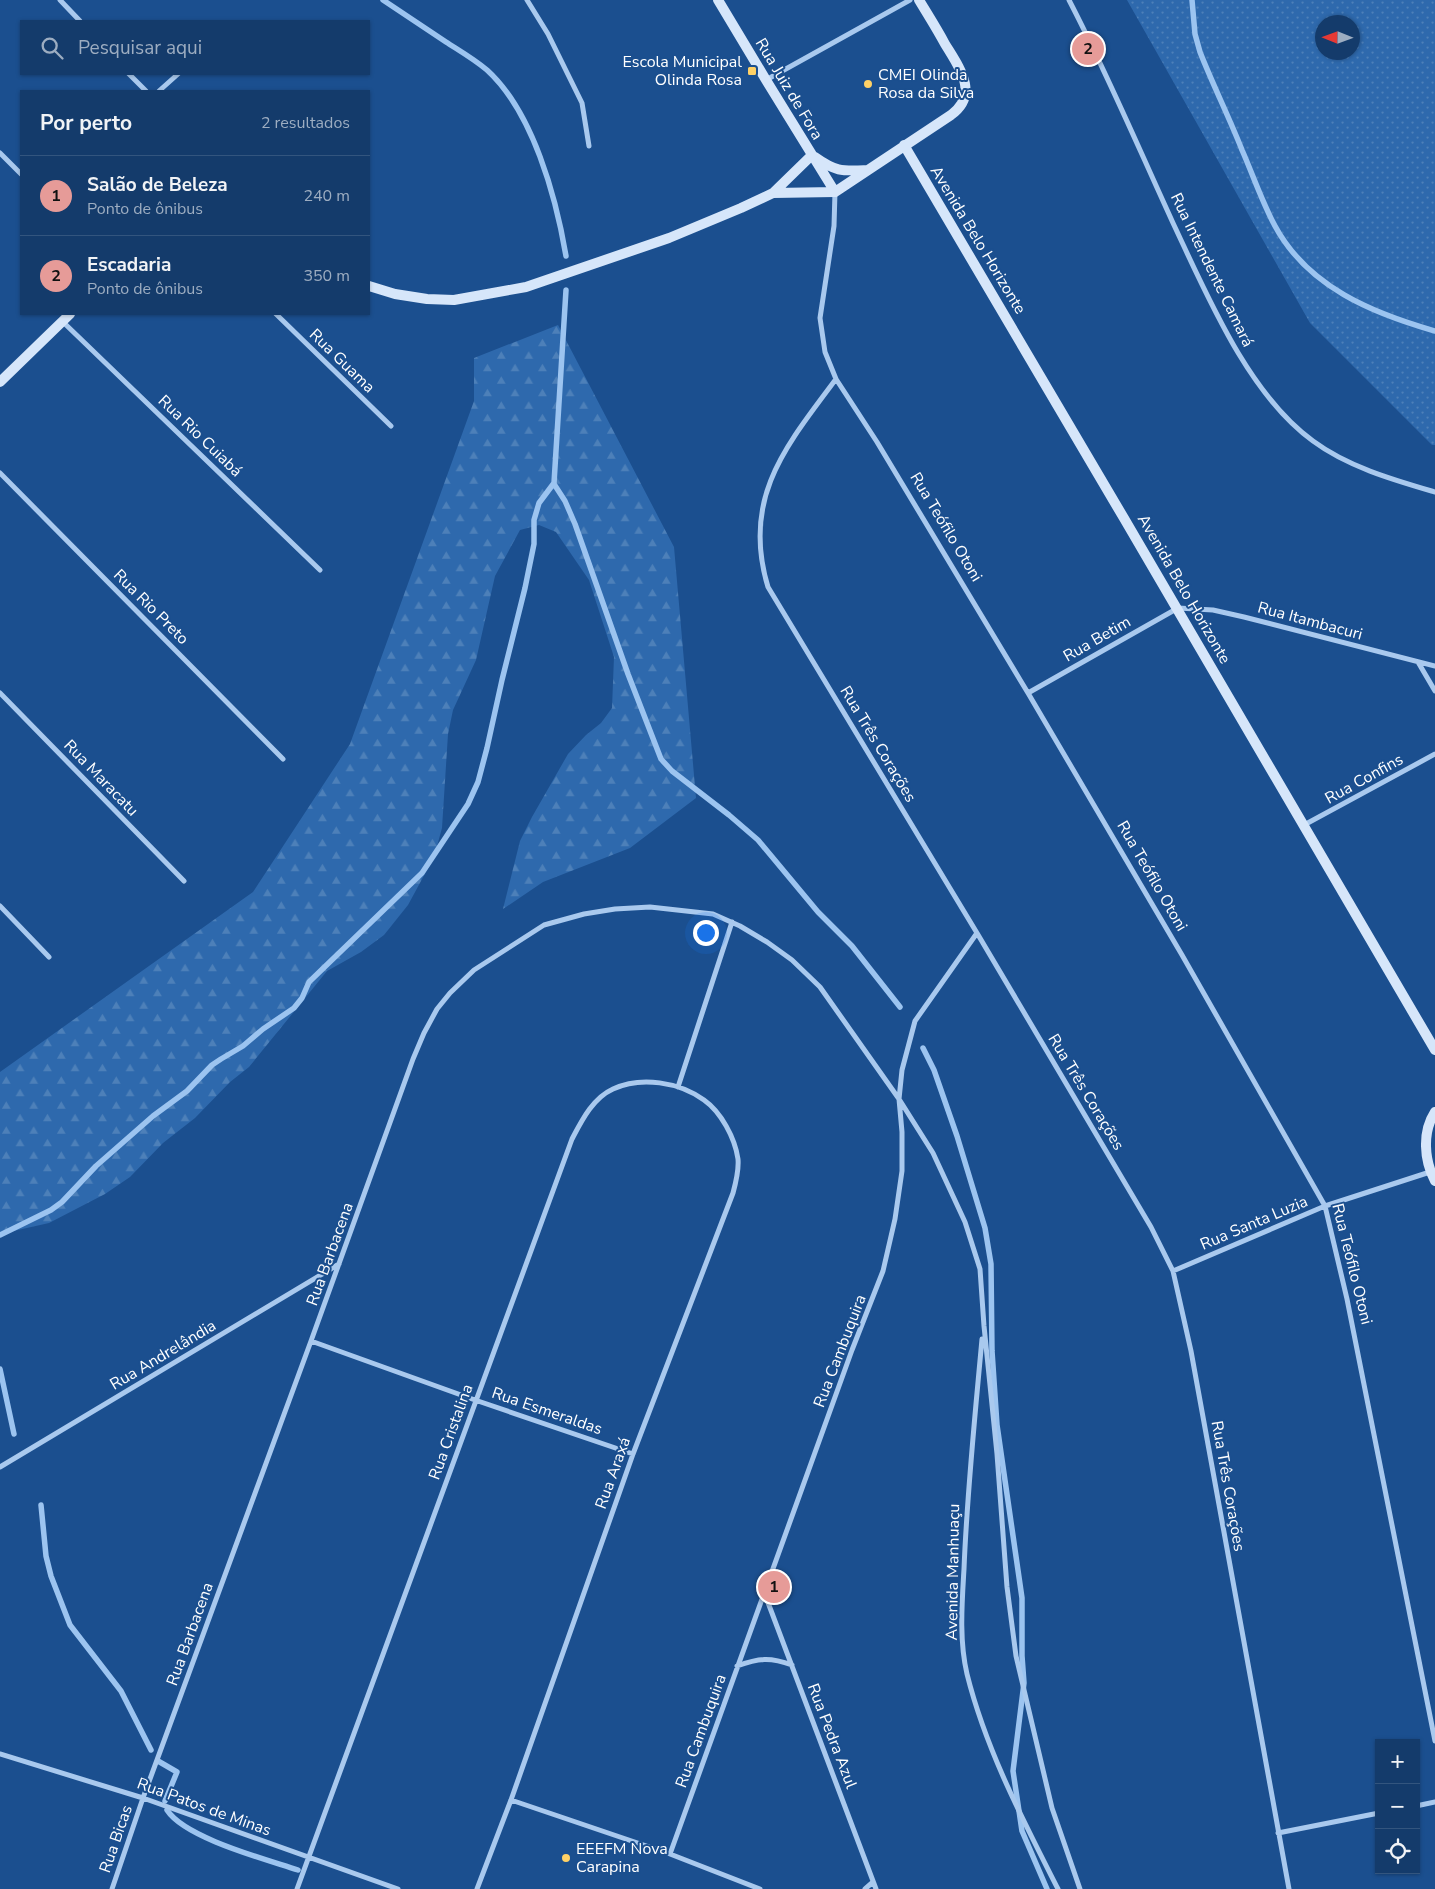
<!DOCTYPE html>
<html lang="pt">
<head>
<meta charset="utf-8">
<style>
	:root { --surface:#143b6b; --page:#214673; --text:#f1f3f6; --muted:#9dadc1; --line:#33557e; --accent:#e69b98 }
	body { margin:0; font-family:"Nunito Sans",sans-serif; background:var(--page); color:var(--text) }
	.controls { position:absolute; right:15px; bottom:15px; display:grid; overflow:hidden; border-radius:0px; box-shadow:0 1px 4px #0004 }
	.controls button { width:45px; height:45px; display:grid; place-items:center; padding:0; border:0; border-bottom:1px solid var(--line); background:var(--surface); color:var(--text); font:25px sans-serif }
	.compass { position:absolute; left:1315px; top:15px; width:45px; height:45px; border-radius:50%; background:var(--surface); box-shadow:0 1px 4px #0004; rotate:271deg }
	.you { position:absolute; left:705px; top:932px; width:18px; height:18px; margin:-12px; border:4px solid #fff; border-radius:50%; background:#1a73e8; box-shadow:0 0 0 8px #1a73e833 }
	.badge { display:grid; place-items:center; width:32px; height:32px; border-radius:50%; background:var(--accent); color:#111; font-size:16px; font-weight:700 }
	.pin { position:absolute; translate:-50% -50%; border:2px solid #fff; box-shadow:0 1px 5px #0006 }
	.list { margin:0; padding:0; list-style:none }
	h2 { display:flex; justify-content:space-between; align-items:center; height:65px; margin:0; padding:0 20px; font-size:21px }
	h2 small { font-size:16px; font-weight:400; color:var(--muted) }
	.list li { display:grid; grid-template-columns:32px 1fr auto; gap:15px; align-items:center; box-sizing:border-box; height:80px; padding:0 20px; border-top:1px solid var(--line) }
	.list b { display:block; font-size:19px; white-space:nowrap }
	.list p { margin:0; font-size:16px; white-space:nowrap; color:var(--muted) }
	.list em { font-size:16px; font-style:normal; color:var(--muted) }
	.icon { flex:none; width:28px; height:28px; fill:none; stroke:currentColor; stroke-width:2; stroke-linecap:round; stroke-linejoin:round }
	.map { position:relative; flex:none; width:1435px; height:1889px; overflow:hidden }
	.search { position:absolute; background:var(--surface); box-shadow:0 1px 4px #0004; left:20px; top:20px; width:350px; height:55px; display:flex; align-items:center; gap:12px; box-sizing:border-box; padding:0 18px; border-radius:0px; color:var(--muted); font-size:19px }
	.panel { position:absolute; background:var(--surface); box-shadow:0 1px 4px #0004; left:20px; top:90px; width:350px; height:225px; border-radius:0px }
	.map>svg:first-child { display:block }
	.grass { fill:url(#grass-dots); fill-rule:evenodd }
	.forest { fill:url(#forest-firs) }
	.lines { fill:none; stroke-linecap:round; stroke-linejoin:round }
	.stream { stroke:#9cc4f0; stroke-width:5.5 }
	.street { stroke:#a9c9ee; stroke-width:5 }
	.secondary { stroke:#d6e6fa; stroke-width:10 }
	.poi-dot { fill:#ffd166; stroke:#1b4f8f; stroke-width:2 }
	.labels { text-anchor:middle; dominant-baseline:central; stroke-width:4; stroke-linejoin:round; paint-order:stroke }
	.poi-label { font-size:16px; fill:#fff; stroke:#1b4f8f; text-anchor:start }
	.street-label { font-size:16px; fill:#fff; stroke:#1b4f8f }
</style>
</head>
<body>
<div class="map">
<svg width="1435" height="1889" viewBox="0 0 1435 1889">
	<defs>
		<pattern id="grass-dots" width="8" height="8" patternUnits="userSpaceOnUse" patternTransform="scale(1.25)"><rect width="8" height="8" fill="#2e69ad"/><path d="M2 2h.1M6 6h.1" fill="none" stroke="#4d80b9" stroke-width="1.8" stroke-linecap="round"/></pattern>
		<pattern id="forest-firs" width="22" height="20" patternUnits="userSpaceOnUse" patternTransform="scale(1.25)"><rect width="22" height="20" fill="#2e69ad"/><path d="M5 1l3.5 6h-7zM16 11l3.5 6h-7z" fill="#4d80b9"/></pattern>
	</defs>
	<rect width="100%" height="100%" fill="#1b4f8f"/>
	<!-- grass -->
	<path class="grass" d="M 1127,0 L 1435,0 L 1435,445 L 1432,445 L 1310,323 ZM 1322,22 L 1352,22 L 1352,52 L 1322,52 Z"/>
	<!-- forest -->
	<path class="forest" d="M 558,325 L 674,547 L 696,798 L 630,848 L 543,882 L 503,909 L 520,841 L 532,817 L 568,754 L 586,735 L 601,723 L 612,708 L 614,657 L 589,580 L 556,532 L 539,525 L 520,530 L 495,576 L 476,660 L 453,710 L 448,734 L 442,828 L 434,857 L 408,905 L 384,935 L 361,952 L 327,971 L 249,1067 L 230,1082 L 195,1118 L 163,1143 L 130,1177 L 105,1194 L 49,1223 L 9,1232 L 0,1232 L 0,1072 L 253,892 L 350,744 L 474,401 L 474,358 Z"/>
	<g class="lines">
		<!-- stream -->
		<path class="stream" d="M 383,0 C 404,14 425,28 446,42 C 460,51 474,59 487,70 C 533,112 556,197 566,256
			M 1192,0 L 1195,34 L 1200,52 C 1213,85 1229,117 1242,150 C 1253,175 1262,202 1275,226 C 1308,287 1372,313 1435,331
			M 554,484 L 565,501 L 575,524 L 628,674 L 661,759 L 672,771 L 729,815 L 758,840 L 818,912 L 852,946 L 900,1007
			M 923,1048 L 934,1070 L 957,1136 L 985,1228 L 991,1264 L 992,1351 L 997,1425 L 1022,1598 L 1022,1656 L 1024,1683 L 1013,1771 L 1022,1831 L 1047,1889
			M 0,1235 L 51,1210 L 62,1202 L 96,1166 L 153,1116 L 187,1091 L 212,1065 L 221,1059 L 243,1046 L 263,1029 L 294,1008 L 302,998 L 309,982 L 422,873 L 468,804 L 478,782 L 487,748 L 502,680 L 525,588 L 534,544 L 534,520 L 539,503 L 554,483 L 566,290
			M 0,1369 L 14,1434
			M 41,1505 L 46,1556 L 51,1576 L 70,1625 L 121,1691 L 151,1750
			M 158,1761 L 177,1772 L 165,1801
			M 167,1810 C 185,1838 265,1859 298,1870"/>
		<!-- street -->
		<path class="street" d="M 60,0 L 80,21
			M 527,0 L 548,34 L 582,103 L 589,146
			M 1069,0 C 1107,73 1139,149 1173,223 C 1207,295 1248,394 1313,441 C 1348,467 1394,480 1435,492
			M 129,74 L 146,91
			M 766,80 L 910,0
			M 159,91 L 178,74
			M 0,153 L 21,174
			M 835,192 L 834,226 L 820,318 L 825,352 L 836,379 L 877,442 L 1028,693 L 1182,955 L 1325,1206 L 1347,1299 L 1435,1741
			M 276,314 L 391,426
			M 62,321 L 320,570
			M 836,379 C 786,446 741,498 768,587 L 977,933 L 1151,1227 L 1173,1271 L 1191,1351 L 1289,1889
			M 0,473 L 283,759
			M 1418,662 L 1435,691
			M 0,693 L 184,881
			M 1028,693 L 1178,608 L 1213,610 L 1244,617 L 1435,666
			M 1304,825 L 1435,754
			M 0,906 L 49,957
			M 678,1087 L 732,922
			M 1173,1271 L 1325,1206 L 1430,1172
			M 982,1339 C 975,1416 967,1492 964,1569 C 962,1603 959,1640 967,1674 C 986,1750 1023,1820 1058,1889
			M 311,1341 L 475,1400 L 633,1454
			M 0,1467 L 339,1264
			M 764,1592 L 876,1889
			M 737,1666 C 759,1658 770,1657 792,1665
			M 0,1754 L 143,1798 L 398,1889
			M 511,1800 L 670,1854 L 760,1889
			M 1416,1806 L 1435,1802
			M 1278,1833 L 1379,1813
			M 670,1854 L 852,1350 L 883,1271 L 895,1219 L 902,1171 L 902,1132 L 899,1099 L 902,1070 L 915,1021 L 977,933
			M 112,1889 L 143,1798 L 311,1341 L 413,1059 L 424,1033 L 437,1009 L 450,993 L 474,970 L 544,925 L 584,914 L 615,909 L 650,907 L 713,914 L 740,926 L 767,942 L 792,960 L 820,987 L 899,1099 L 933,1153 L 965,1222 L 980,1269 L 984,1326 L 997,1454 L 1007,1587 L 1016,1656 L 1052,1808 L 1080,1889
			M 297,1889 L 572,1139 C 582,1120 593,1098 613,1089 C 641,1076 679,1082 704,1100 C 721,1112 735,1138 738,1159 C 739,1170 736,1182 733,1193 L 633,1454 L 511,1800 L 477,1889
			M 865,1889 L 873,1882"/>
		<!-- secondary -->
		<path class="secondary" d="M 718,0 L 766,80 L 835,192
			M 904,145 C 1082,446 1259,748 1435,1050
			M 815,157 C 836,172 842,171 867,170
			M 835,192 L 951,115 C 980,94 959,67 945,44 C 937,29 928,15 919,0
			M 773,193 L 812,155
			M 369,286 L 395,294 L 427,299 L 454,300 L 526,287 L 669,238 L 741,208 L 773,193 L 835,192
			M 0,382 L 70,314
			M 1435,1112 C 1422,1132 1424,1160 1435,1181"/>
	</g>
	<!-- markers -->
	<g class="poi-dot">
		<rect x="747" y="66" width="10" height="10" rx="2.5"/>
		<circle cx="868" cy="84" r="5"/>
		<circle cx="566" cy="1858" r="5"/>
	</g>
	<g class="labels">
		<!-- poi labels -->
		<g class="poi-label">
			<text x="742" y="62" text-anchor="end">Escola Municipal<tspan x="742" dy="18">Olinda Rosa</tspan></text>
			<text x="878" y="75">CMEI Olinda<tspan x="878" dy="18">Rosa da Silva</tspan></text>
			<text x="576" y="1849">EEEFM Nova<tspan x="576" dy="18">Carapina</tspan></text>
		</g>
		<!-- street labels -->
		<g class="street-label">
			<text transform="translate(789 89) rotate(59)">Rua Juiz de Fora</text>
			<text transform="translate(978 240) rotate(59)">Avenida Belo Horizonte</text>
			<text transform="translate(1212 270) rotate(64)">Rua Intendente Camará</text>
			<text transform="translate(342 361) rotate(44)">Rua Guama</text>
			<text transform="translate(200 436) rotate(44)">Rua Rio Cuiabá</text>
			<text transform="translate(946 527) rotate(59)">Rua Teófilo Otoni</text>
			<text transform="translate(1184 589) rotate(60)">Avenida Belo Horizonte</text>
			<text transform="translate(151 607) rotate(45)">Rua Rio Preto</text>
			<text transform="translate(1310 621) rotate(15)">Rua Itambacuri</text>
			<text transform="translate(1097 639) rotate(-30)">Rua Betim</text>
			<text transform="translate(878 744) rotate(59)">Rua Três Corações</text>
			<text transform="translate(101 778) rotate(46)">Rua Maracatu</text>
			<text transform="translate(1364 779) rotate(-29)">Rua Confins</text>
			<text transform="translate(1152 876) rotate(60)">Rua Teófilo Otoni</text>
			<text transform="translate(1086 1092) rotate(59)">Rua Três Corações</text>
			<text transform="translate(1254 1223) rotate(-23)">Rua Santa Luzia</text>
			<text transform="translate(330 1254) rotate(-70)">Rua Barbacena</text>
			<text transform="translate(1352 1264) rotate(76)">Rua Teófilo Otoni</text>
			<text transform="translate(840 1351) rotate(-69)">Rua Cambuquira</text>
			<text transform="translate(163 1355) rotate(-31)">Rua Andrelândia</text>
			<text transform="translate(547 1411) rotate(19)">Rua Esmeraldas</text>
			<text transform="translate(451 1432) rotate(-70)">Rua Cristalina</text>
			<text transform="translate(613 1473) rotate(-70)">Rua Araxá</text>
			<text transform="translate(1228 1486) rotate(80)">Rua Três Corações</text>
			<text transform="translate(953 1572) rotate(-89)">Avenida Manhuaçu</text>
			<text transform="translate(190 1634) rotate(-70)">Rua Barbacena</text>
			<text transform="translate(701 1731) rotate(-70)">Rua Cambuquira</text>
			<text transform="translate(832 1736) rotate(69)">Rua Pedra Azul</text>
			<text transform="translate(204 1807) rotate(20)">Rua Patos de Minas</text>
			<text transform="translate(116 1839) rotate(-71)">Rua Bicas</text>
		</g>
	</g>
</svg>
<div class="controls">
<button>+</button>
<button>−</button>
<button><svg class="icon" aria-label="locate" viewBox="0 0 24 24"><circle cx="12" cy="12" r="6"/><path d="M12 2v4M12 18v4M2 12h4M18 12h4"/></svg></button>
</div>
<svg class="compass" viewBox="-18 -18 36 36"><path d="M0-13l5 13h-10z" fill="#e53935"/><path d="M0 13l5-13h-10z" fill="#9dadc1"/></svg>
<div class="you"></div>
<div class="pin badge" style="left:774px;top:1587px">1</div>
<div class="pin badge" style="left:1088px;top:49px">2</div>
<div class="search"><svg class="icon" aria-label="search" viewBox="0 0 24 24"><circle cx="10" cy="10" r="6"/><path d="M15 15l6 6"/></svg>Pesquisar aqui</div>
<section class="panel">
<h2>Por perto<small>2 resultados</small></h2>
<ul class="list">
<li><span class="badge">1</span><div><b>Salão de Beleza</b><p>Ponto de ônibus</p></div><em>240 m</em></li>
<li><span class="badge">2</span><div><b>Escadaria</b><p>Ponto de ônibus</p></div><em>350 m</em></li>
</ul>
</section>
</div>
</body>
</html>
